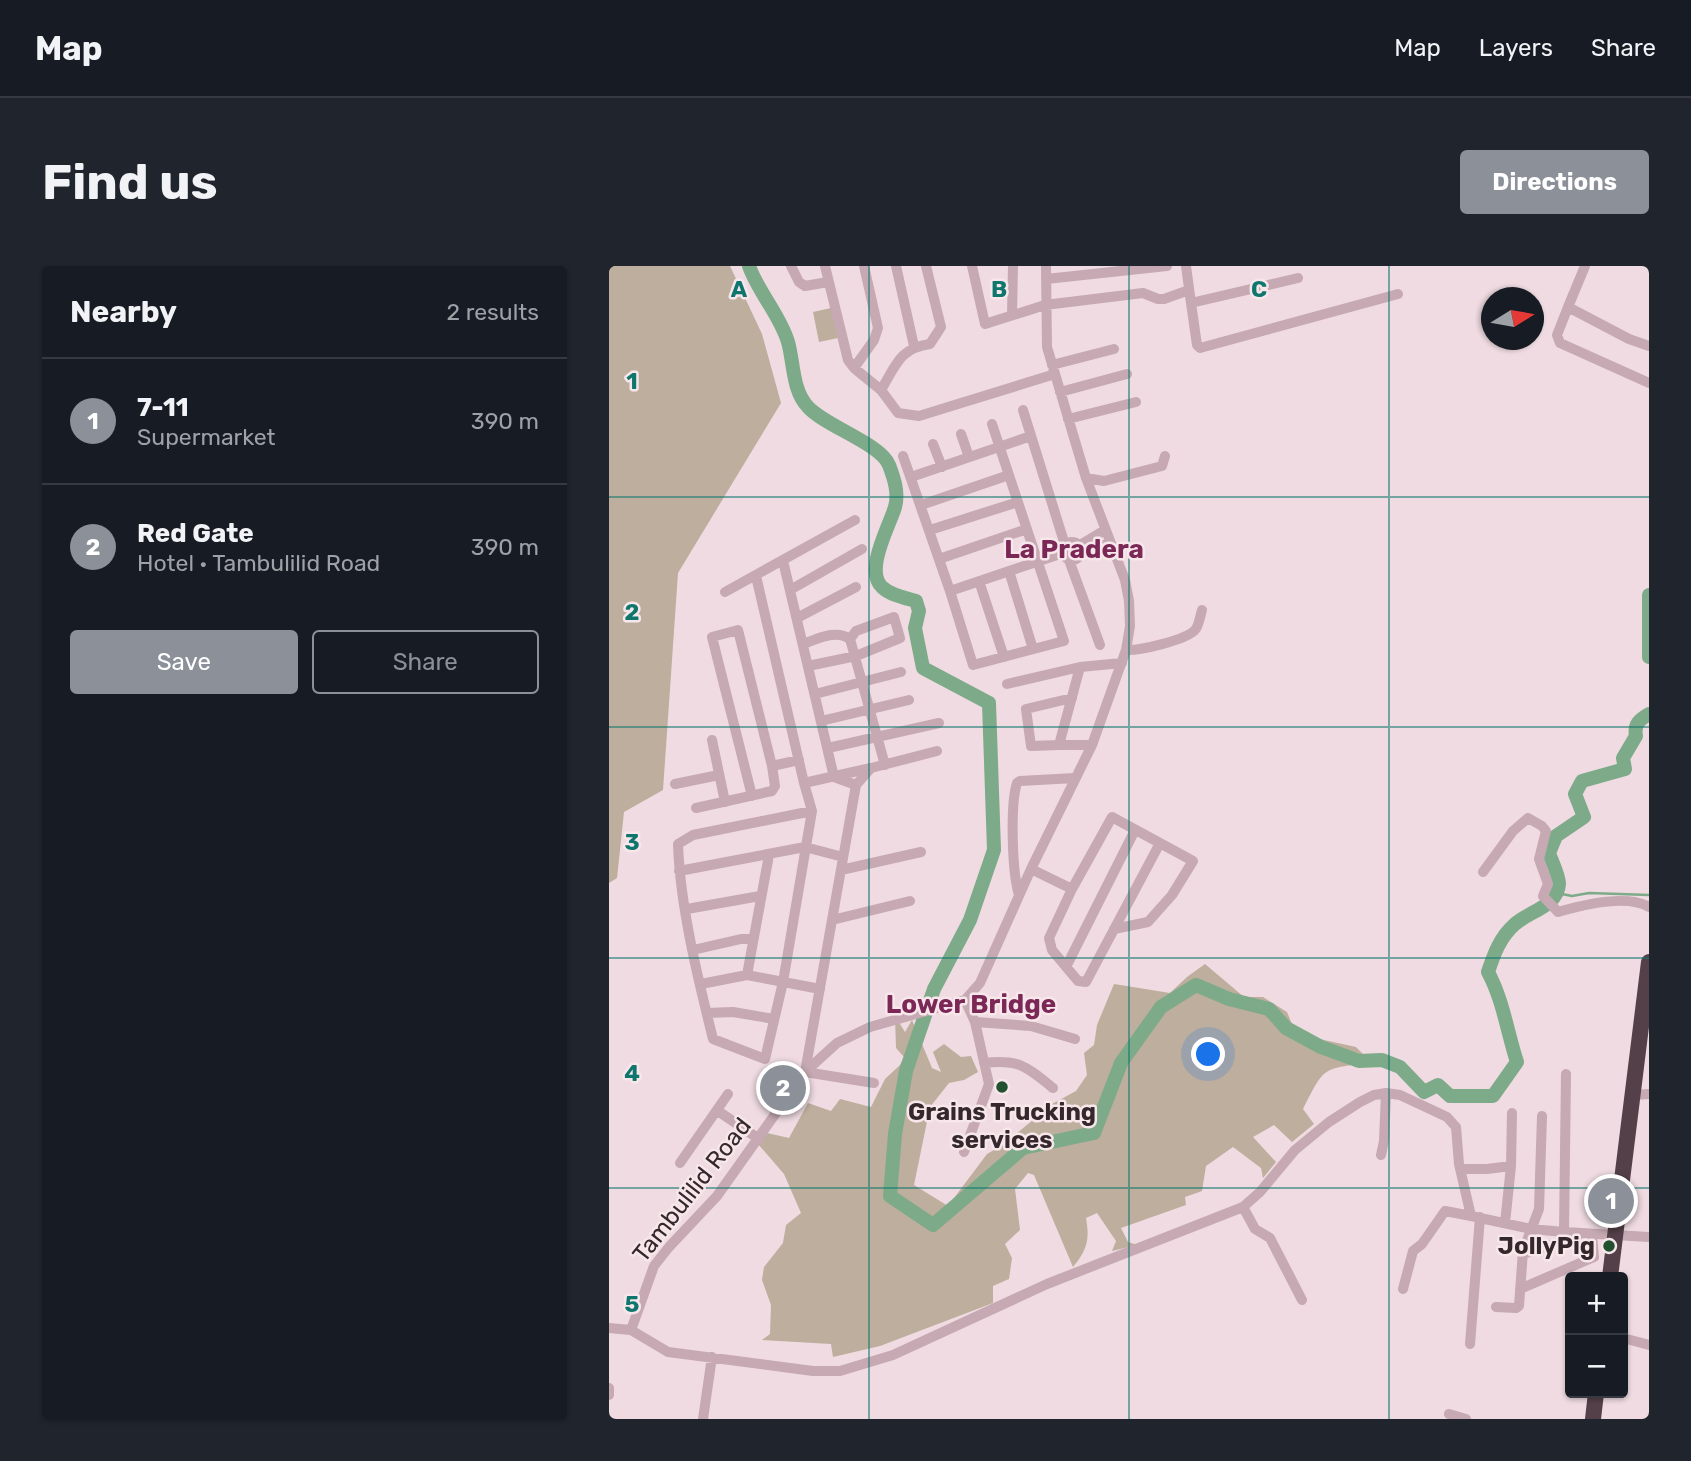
<!DOCTYPE html>
<html lang="en">
<head>
<meta charset="utf-8">
<style>
	:root { --surface:#171b24; --page:#20242c; --text:#f1f3f6; --muted:#9ea1a6; --line:#363941; --accent:#8c9099 }
	body { margin:0; font-family:Rubik,sans-serif; background:var(--page); color:var(--text) }
	.controls { position:absolute; right:21px; bottom:21px; display:grid; overflow:hidden; border-radius:7px; box-shadow:0 2px 5px #0004 }
	.controls button { width:63px; height:63px; display:grid; place-items:center; padding:0; border:0; border-bottom:2px solid var(--line); background:var(--surface); color:var(--text); font:35px sans-serif }
	.compass { position:absolute; left:872px; top:21px; width:63px; height:63px; border-radius:50%; background:var(--surface); box-shadow:0 2px 5px #0004; rotate:79deg }
	.you { position:absolute; left:600px; top:789px; width:24px; height:24px; margin:-18px; border:5px solid #fff; border-radius:50%; background:#1a73e8; box-shadow:0 0 0 10px #1a73e833 }
	.badge { display:grid; place-items:center; width:46px; height:46px; border-radius:50%; background:var(--accent); color:#fff; font-size:23px; font-weight:700 }
	.pin { position:absolute; translate:-50% -50%; border:4px solid #fff; box-shadow:0 2px 7px #0006 }
	.list { margin:0; padding:0; list-style:none }
	h2 { display:flex; justify-content:space-between; align-items:center; height:91px; margin:0; padding:0 28px; font-size:30px }
	h2 small { font-size:23px; font-weight:400; color:var(--muted) }
	.list li { display:grid; grid-template-columns:46px 1fr auto; gap:21px; align-items:center; box-sizing:border-box; height:126px; padding:0 28px; border-top:2px solid var(--line) }
	.list b { display:block; font-size:26px; white-space:nowrap }
	.list p { margin:0; font-size:23px; white-space:nowrap; color:var(--muted) }
	.list em { font-size:23px; font-style:normal; color:var(--muted) }
	.actions { display:flex; gap:14px; padding:21px 28px }
	.actions a { flex:1; padding:16px 0; border:2px solid var(--accent); border-radius:7px; text-align:center; font-size:24px; color:var(--accent) }
	.actions .main { background:var(--accent); color:#fff }
	.map { position:relative; flex:none; width:1040px; height:1153px; overflow:hidden; border-radius:7px }
	header { display:flex; align-items:center; gap:42px; box-sizing:border-box; height:98px; padding:0 35px; background:var(--surface); border-bottom:2px solid var(--line) }
	header strong { font-size:33px }
	nav { display:flex; gap:38px; margin-inline-start:auto; font-size:24px }
	.intro { display:flex; align-items:center; justify-content:space-between; box-sizing:border-box; height:168px; padding:0 42px }
	h1 { margin:0; font-size:49px }
	.button { padding:18px 32px; border-radius:7px; background:var(--accent); color:#fff; font-size:24px; font-weight:700 }
	main { display:flex; gap:42px; padding:0 42px }
	aside { flex:1; background:var(--surface); border-radius:7px; box-shadow:0 2px 5px #0004 }
	.map>svg:first-child { display:block }
	.green { fill:#bdae9d }
	.lines { fill:none; stroke-linecap:round; stroke-linejoin:round }
	.stream { stroke:#7daa88; stroke-width:2.5 }
	.river { stroke:#7daa88; stroke-width:14 }
	.minor { stroke:#c6a9b2; stroke-width:10 }
	.highway { stroke:#544049; stroke-width:16 }
	.grid { fill:none; stroke:#0f766e; stroke-width:2; stroke-opacity:0.55 }
	.poi-dot { fill:#21512f; stroke:#f7e7eb; stroke-width:2.5 }
	.labels { text-anchor:middle; dominant-baseline:central; stroke-width:5; stroke-linejoin:round; paint-order:stroke }
	.poi-label { font-size:24px; font-weight:bold; fill:#34282d; stroke:#f7e7eb }
	.street-label { font-size:24px; fill:#34282d; stroke:#f7e7eb }
	.neighbourhood-label { font-size:26px; font-weight:bold; fill:#7b2856; stroke:#f7e7eb }
	.grid-label { font-size:23px; text-anchor:middle; font-weight:bold; fill:#0f766e; stroke:#f7e7eb; stroke-width:5; stroke-linejoin:round; paint-order:stroke }
</style>
</head>
<body>
<header>
<strong>Map</strong>
<nav><a>Map</a><a>Layers</a><a>Share</a></nav>
</header>
<div class="intro"><h1>Find us</h1><a class="button">Directions</a></div>
<main>
<aside>
<h2>Nearby<small>2 results</small></h2>
<ul class="list">
<li><span class="badge">1</span><div><b>7-11</b><p>Supermarket</p></div><em>390 m</em></li>
<li><span class="badge">2</span><div><b>Red Gate</b><p>Hotel · Tambulilid Road</p></div><em>390 m</em></li>
</ul>
<div class="actions"><a class="main">Save</a><a>Share</a></div>
</aside>
<div class="map">
<svg width="1040" height="1153" viewBox="0 0 1040 1153">
	<rect width="100%" height="100%" fill="#efdbe1"/>
	<!-- green -->
	<path class="green" d="M 0,0 L 121,0 L 153,68 L 172,137 L 69,307 L 54,524 L 15,546 L 8,612 L 0,617 Z
		M 222,42 L 229,72 L 210,76 L 204,46 Z
		M 596,698 L 635,731 L 654,731 L 678,746 L 683,758 L 701,771 L 747,781 L 762,796 C 713,804 717,798 694,843 L 705,858 L 683,876 L 665,859 L 644,871 L 667,896 L 654,912 L 652,902 L 624,881 L 597,900 L 593,925 L 576,931 L 577,939 L 512,962 L 519,976 L 528,979 L 503,985 L 507,975 L 488,947 L 477,952 C 481,974 478,984 464,1001 L 425,909 L 419,907 L 406,923 L 411,964 L 396,978 L 403,992 L 400,1013 L 384,1020 L 384,1037 L 271,1080 L 224,1091 L 222,1078 L 153,1074 L 161,1068 L 162,1039 L 153,1014 L 155,1001 L 174,977 L 177,959 L 192,947 L 175,908 L 149,878 L 158,867 L 180,872 L 199,837 L 222,845 L 231,833 L 262,841 L 276,813 L 291,799 L 295,791 L 287,782 L 286,750 L 296,766 L 303,754 L 323,802 L 332,806 L 324,786 L 335,778 L 352,791 L 362,790 L 369,806 L 355,814 L 340,817 L 321,841 L 305,919 L 339,940 L 378,888 L 394,879 L 443,838 L 467,825 L 478,809 L 475,787 L 485,779 L 488,759 L 505,718 L 561,727 L 578,711 Z"/>
	<g class="lines">
		<!-- stream -->
		<path class="stream" d="M 948,627 L 963,630 L 980,627 L 1040,629"/>
		<!-- river -->
		<path class="river" d="M 140,0 C 149,26 171,49 179,76 C 185,97 183,124 199,141 C 216,160 272,178 280,199 C 285,212 290,227 286,241 C 281,259 255,304 273,321 C 281,329 296,332 307,335 L 310,345 L 306,362 L 314,402 L 380,437 L 385,584 L 361,654 L 325,723 L 297,805 L 286,868 L 281,930 L 324,959 L 414,882 L 485,867 L 512,797 L 552,741 L 587,719 L 620,733 L 660,743 L 677,762 L 712,781 L 750,795 L 773,794 L 791,801 L 815,826 L 829,819 L 841,830 L 884,830 L 908,796 C 898,765 894,734 879,706 C 885,688 891,671 906,658 C 919,646 949,640 950,618 C 950,609 943,596 940,587 L 947,570 L 975,551 L 966,528 L 973,515 L 1016,503 L 1014,492 L 1027,470 C 1025,458 1030,454 1040,448
			M 1040,329 L 1040,391"/>
		<!-- minor -->
		<path class="minor" d="M 182,0 L 190,16 L 196,20 L 219,16
			M 216,0 L 239,94 L 245,102 L 272,124 L 289,147 L 310,150 L 446,108
			M 287,0 L 305,80
			M 363,0 L 376,58 L 436,39 L 534,27 L 549,33 L 555,33 L 580,24
			M 577,0 L 582,37 L 689,12
			M 976,0 L 959,41 L 1020,73 L 1040,80
			M 437,13 L 558,0
			M 582,37 L 588,79 L 591,82 L 789,28
			M 959,41 L 948,69 L 951,77 L 1040,117
			M 403,49 L 404,0
			M 443,99 L 505,83
			M 245,102 L 265,74 L 269,62 L 255,0
			M 272,124 C 287,99 291,82 321,78 L 332,61 L 317,0
			M 451,126 L 518,108
			M 414,144 L 456,279
			M 459,153 L 527,136
			M 352,168 L 360,191
			M 324,178 L 333,201
			M 294,190 L 341,325 L 364,399 L 455,375 L 383,158
			M 302,211 L 422,170
			M 477,212 L 495,215 L 553,200 L 556,190
			M 312,239 L 400,209
			M 321,264 L 409,236
			M454 285a9 9 0 1 1 18 0a9 9 0 1 1-18 0Z
			M 471,279 L 496,264
			M 473,286 L 501,277
			M 330,293 L 418,263
			M 460,294 L 491,379
			M 174,295 L 225,511 L 247,519
			M 400,305 L 424,383
			M 147,310 L 195,517 L 262,502
			M 370,315 L 395,391
			M 181,324 L 253,283
			M 341,325 L 454,287
			M 116,326 L 246,254
			M 188,352 L 247,321
			M 194,378 C 209,373 226,363 241,373 L 276,499
			M 517,384 C 530,385 577,374 586,364 C 590,360 591,350 593,344
			M 199,400 L 247,390 L 291,372 L 285,351 L 247,365 L 241,373
			M 471,401 L 450,479 L 483,479
			M 398,418 L 471,401 L 513,397
			M 206,428 L 292,406
			M 212,455 L 300,434
			M 103,474 L 116,536
			M 450,479 L 422,480 L 417,443 L 463,432
			M 219,482 L 330,457
			M 195,517 L 203,545 L 174,716 L 156,793 L 104,773 C 89,713 71,640 69,578 L 84,569 L 203,545
			M 66,518 L 110,509
			M 143,530 L 103,371 L 129,364 L 163,500
			M 87,542 L 163,525 L 166,520 L 163,500 L 190,494
			M 422,603 L 463,623
			M 232,604 L 312,586
			M 70,605 L 196,581 L 234,591
			M 874,606 L 904,565 L 919,552 L 933,560 L 937,565 L 930,593 L 939,618 L 934,630 L 949,646 C 973,639 1018,628 1040,641
			M 410,629 C 403,606 401,539 408,517 L 411,515 L 466,512
			M 78,643 L 151,630
			M 223,654 L 301,635
			M 505,663 L 539,656 L 563,629 L 584,595 L 503,551 L 463,623 L 440,672 L 443,684 L 469,715 L 477,716 L 551,577
			M 84,684 L 132,673 L 144,673
			M 457,701 L 526,564
			M 138,709 L 160,589
			M 92,718 L 138,709 L 211,723
			M 356,734 L 366,756 L 422,760 L 466,773
			M 98,747 L 124,746 L 165,753
			M 375,797 C 410,793 417,800 444,822
			M 265,817 L 196,806 L 247,519 L 262,502 L 328,485
			M 1025,829 L 1040,828
			M 109,845 L 150,873
			M 355,886 L 380,818 L 366,756
			M 772,889 L 775,875 L 777,827
			M 71,897 L 119,828
			M 851,903 L 878,903 L 902,900 L 903,847
			M 634,941 L 646,963 L 661,972 L 693,1034
			M 896,957 L 902,900
			M 955,966 L 957,808
			M 914,988 L 962,973 L 971,968
			M 794,1023 L 804,985 L 813,978 L 836,945 L 862,950
			M 911,1023 L 985,991 L 983,969
			M 887,1041 L 907,1042 L 910,1040 L 914,985 L 930,943 L 933,850
			M 0,1062 L 22,1064 L 45,1000 L 60,981 L 108,930 L 196,806 L 228,777 L 261,761 L 356,734 L 371,717 L 422,603 L 483,479 L 517,384 L 521,360 L 520,335 L 516,314 L 477,212 L 438,81 L 437,0
			M 22,1064 L 59,1086 L 204,1105 L 231,1105 L 284,1089 L 438,1018 L 634,941 L 651,926 L 686,884 L 720,856 L 751,836 L 765,829 L 777,827 L 791,829 L 838,851 L 847,861 L 850,898 L 862,950 L 922,963 L 955,966 L 1040,971
			M 1014,1072 L 1040,1079
			M 861,1078 L 871,951
			M 0,1122 L 0,1129
			M 840,1148 L 857,1153
			M 94,1153 L 103,1091"/>
		<!-- highway -->
		<path class="highway" d="M 1001,1011 L 1040,696
			M 984,1153 L 987,1127"/>
	</g>
	<!-- grid -->
	<path class="grid" d="M 260,0 L 260,1153M 520,0 L 520,1153M 780,0 L 780,1153M 0,231 L 1040,231M 0,461 L 1040,461M 0,692 L 1040,692M 0,922 L 1040,922"/>
	<!-- markers -->
	<g class="poi-dot">
		<circle cx="393" cy="821" r="7"/>
		<circle cx="1000" cy="980" r="7"/>
	</g>
	<g class="labels">
		<!-- poi labels -->
		<g class="poi-label">
			<text x="393" y="846">Grains Trucking<tspan x="393" dy="28">services</tspan></text>
			<text x="986" y="980" text-anchor="end">JollyPig</text>
		</g>
		<!-- street labels -->
		<g class="street-label">
			<text transform="translate(83 924) rotate(-52)">Tambulilid Road</text>
		</g>
		<!-- neighbourhood labels -->
		<g class="neighbourhood-label">
			<text x="465" y="283">La Pradera</text>
			<text x="362" y="738">Lower Bridge</text>
		</g>
	</g>
	<g class="grid-label">
		<text x="130" y="31">A</text>
		<text x="390" y="31">B</text>
		<text x="650" y="31">C</text>
		<text x="23" y="123">1</text>
		<text x="23" y="354">2</text>
		<text x="23" y="584">3</text>
		<text x="23" y="815">4</text>
		<text x="23" y="1046">5</text>
	</g>
</svg>
<div class="controls">
<button>+</button>
<button>−</button>
</div>
<svg class="compass" viewBox="-18 -18 36 36"><path d="M0-13l5 13h-10z" fill="#e53935"/><path d="M0 13l5-13h-10z" fill="#9ea1a6"/></svg>
<div class="you"></div>
<div class="pin badge" style="left:1002px;top:935px">1</div>
<div class="pin badge" style="left:174px;top:822px">2</div>
</div>
</main>
</body>
</html>
